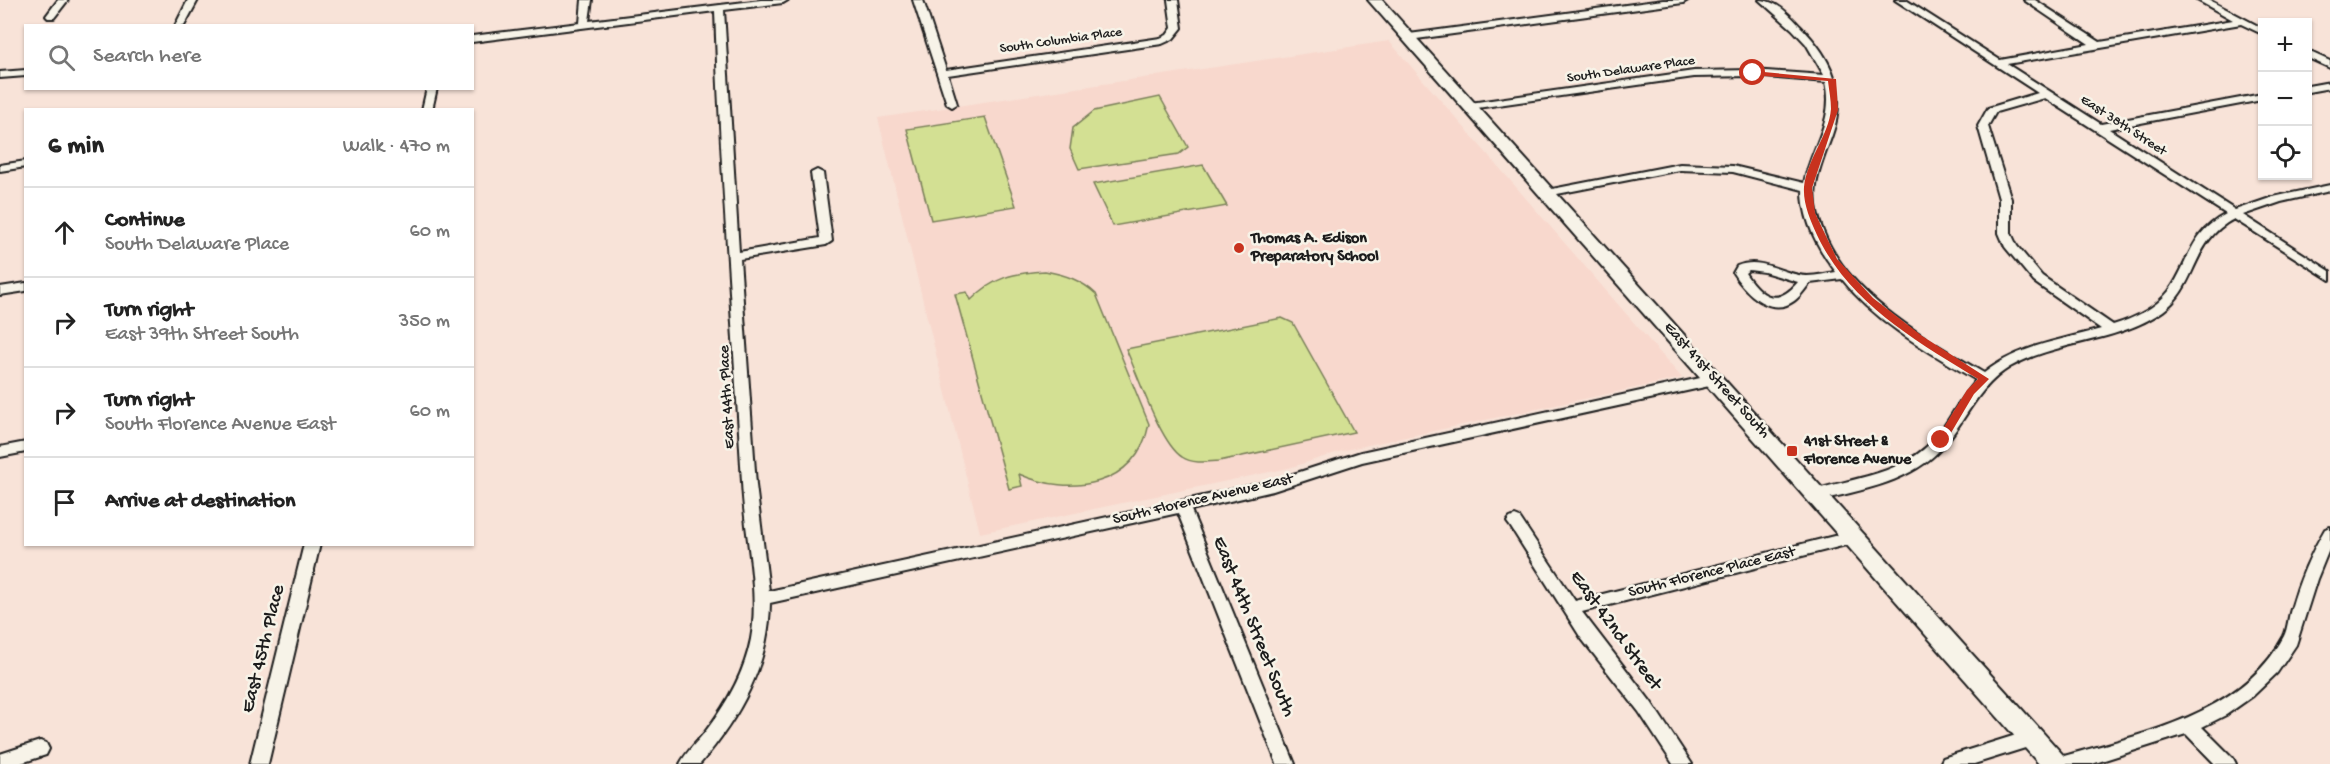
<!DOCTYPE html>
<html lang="en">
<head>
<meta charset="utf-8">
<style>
	:root { --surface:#fff; --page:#f6f6f6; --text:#222; --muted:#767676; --line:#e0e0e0 }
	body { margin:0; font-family:"Gochi Hand",sans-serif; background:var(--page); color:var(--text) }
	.controls { position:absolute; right:18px; top:18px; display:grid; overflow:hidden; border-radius:0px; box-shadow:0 2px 4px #0004 }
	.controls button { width:54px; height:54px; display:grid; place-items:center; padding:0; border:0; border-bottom:2px solid var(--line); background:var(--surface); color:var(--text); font:30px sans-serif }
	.stop { position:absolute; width:18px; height:18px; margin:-14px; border:4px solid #c8321e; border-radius:50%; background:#fff }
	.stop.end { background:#c8321e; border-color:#fff; box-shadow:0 2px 6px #0008 }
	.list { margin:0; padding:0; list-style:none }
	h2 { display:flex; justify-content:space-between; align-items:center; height:78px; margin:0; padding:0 24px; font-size:26px }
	h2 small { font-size:20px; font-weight:400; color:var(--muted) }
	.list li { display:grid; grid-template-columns:39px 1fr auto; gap:18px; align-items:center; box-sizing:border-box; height:90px; padding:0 24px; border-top:2px solid var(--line) }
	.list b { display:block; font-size:22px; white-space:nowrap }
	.list p { margin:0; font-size:20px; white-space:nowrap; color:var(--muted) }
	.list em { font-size:20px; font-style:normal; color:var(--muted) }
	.icon { flex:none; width:33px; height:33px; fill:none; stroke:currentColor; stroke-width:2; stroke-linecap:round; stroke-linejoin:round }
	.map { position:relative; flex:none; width:2330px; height:764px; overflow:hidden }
	.search { position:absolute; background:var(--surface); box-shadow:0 2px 4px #0004; left:24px; top:24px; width:450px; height:66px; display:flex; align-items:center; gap:15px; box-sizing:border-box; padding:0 21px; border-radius:0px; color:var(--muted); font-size:22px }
	.panel { position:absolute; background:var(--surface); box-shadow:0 2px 4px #0004; left:24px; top:108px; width:450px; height:438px; border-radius:0px }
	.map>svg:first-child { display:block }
	.built { fill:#f8d8cd }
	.green { fill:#d3e093; stroke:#787e58; stroke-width:1.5 }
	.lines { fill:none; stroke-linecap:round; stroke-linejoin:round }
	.minor-casing { stroke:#1c1c1c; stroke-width:4 }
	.secondary-casing { stroke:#1c1c1c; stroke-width:4 }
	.minor { fill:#f7f3e8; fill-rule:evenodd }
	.secondary { fill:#f7f3e8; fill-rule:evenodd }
	.route { fill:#c8321e }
	.poi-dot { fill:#c8321e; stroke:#f7f3e8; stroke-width:2 }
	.labels { text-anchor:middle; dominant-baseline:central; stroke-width:5; stroke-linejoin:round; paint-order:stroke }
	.far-street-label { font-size:14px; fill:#1c1c1c; stroke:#f7f3e8 }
	.poi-label { font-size:16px; font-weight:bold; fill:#1c1c1c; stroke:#f7f3e8; text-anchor:start }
	.street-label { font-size:16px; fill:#1c1c1c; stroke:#f7f3e8 }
	.near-street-label { font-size:20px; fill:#1c1c1c; stroke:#f7f3e8 }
</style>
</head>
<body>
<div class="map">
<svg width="2330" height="764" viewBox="0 0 2330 764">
	<rect width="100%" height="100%" fill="#f8e3d8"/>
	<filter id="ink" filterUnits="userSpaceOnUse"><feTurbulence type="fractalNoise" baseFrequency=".0167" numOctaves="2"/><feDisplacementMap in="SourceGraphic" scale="12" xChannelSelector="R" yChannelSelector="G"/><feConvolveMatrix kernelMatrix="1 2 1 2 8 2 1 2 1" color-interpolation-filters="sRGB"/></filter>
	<g filter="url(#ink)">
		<!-- built -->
		<path class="built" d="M 1389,41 L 1682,378 L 1345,450 L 1289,468 L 980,533 L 878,118 Z"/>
		<!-- green -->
		<path class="green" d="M 1160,97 L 1188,147 L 1179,154 L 1079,169 L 1070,149 L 1073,128 L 1094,111 Z
			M 985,117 L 1016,206 L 931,220 L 907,129 Z
			M 1203,165 L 1227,206 L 1113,226 L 1093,184 Z
			M 1045,271 C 1066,275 1081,280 1096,294 L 1149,424 C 1137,487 1070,497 1019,474 L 1022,486 L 1009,489 L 955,294 L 967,292 L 971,300 C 994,277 1013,273 1045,271 Z
			M 1282,318 L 1293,323 L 1354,432 L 1219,461 C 1207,462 1192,464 1182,457 C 1160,443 1138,375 1126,349 Z"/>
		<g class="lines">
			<defs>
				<path id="minor" d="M 58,0 L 68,0 L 54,18 L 48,18 L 46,16 Z
					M 188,0 L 198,0 L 184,26 L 175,26 Z
					M 582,0 L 592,0 L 589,21 L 761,0 L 788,0 L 783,3 L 724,10 L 739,252 L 820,238 L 811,173 L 817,170 L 823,173 L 832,241 L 826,245 L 740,259 L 756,485 L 769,591 L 1272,481 L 1361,452 L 1714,375 L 1721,380 L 1714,385 L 1362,462 L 1273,491 L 1191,510 L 1295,764 L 1277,764 L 1178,513 L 770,603 C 769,666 740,717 700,764 L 680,764 C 686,752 697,742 705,732 C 726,705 744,674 751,639 C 760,589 744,534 742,482 C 733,325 720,168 715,11 L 472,42 L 472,36 L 580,23 Z
					M 913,0 L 923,0 L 946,70 L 1160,38 L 1167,35 L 1172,28 L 1168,0 L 1178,0 L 1182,28 L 1173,39 L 1162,44 L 948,75 L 957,104 L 952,107 L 947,104 Z
					M 1663,0 L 1688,0 L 1683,3 L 1409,40 L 1404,37 L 1409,34 Z
					M 1759,0 C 1776,0 1789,14 1800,26 C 1831,57 1848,91 1832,135 C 1819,172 1807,191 1823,231 C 1850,298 1925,338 1984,373 C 2017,346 2061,340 2101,329 L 2034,282 L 2005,247 L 1999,233 L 1999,199 L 1978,126 L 1988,108 L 2038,93 L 1895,0 L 1906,0 L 2000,60 L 2089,44 L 2024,0 L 2035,0 L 2100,42 L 2233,20 L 2197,0 L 2209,0 L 2262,28 L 2262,34 L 2241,24 L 2007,64 L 2101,124 L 2262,94 L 2262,100 L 2109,129 L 2235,210 L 2273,197 L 2330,185 L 2330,191 L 2281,202 L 2243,215 L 2330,271 L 2330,280 L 2234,219 C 2191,241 2198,286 2163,311 C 2118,343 2058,340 2010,367 C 1979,386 1968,416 1946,443 C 1915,482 1862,490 1816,501 L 1811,499 L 1809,495 L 1811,491 C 1855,477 1904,475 1936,437 C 1951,419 1960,397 1976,380 C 1929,352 1876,323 1842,279 L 1810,283 C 1805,289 1800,297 1794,301 C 1770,318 1745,292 1733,273 L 1737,266 C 1762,256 1783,275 1807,276 C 1817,276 1827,273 1836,272 C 1818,249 1803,220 1803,190 L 1733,172 L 1680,170 L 1547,196 L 1541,193 L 1547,190 L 1680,164 L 1733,166 L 1804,183 C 1811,146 1835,122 1826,82 L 1753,76 L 1694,77 L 1470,109 L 1465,106 L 1470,103 L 1694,71 L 1753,70 L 1824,75 L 1806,44 L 1792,29 ZM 2045,98 L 2226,214 C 2189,233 2190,262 2169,291 C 2156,308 2133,319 2113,325 L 2042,276 L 2017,246 L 2011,233 L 2011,199 L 1988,126 L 1996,112 ZM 1749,270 L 1764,272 L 1798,282 C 1777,307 1762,298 1745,273 Z
					M 2308,51 L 2330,61 L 2330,68 L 2308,58 Z
					M 26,70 L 26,76 L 0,78 L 0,72 Z
					M 2330,82 L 2330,88 L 2308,92 L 2308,86 Z
					M 427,88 L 437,88 L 432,110 L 422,110 Z
					M 26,161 L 26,167 L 0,171 L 0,165 Z
					M 26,283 L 26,291 L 0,295 L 0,287 Z
					M 26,442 L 26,452 L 0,457 L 0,447 Z
					M 1515,516 L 1520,518 L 1575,601 L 1854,531 L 1859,533 L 1862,537 L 1859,541 L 1854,543 L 1582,612 L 1651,702 L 1692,764 L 1673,764 L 1639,712 L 1581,638 L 1510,526 L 1507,522 L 1510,518 Z
					M 2330,527 L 2330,547 L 2317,579 L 2296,645 L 2277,673 L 2253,696 L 2226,715 L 2202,727 L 2233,758 L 2236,764 L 2215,764 L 2186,734 L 2092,764 L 2055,764 L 2058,758 L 2064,756 C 2142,734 2242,715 2284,636 C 2288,628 2288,618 2291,609 C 2299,581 2310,554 2325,529 Z
					M 304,544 L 320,544 L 268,764 L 250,764 Z
					M 2032,730 L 2038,732 L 2041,738 L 2038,744 L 1974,764 L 1940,764 L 1943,758 L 1949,756 Z
					M 40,741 L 46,743 L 49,749 L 46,755 L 18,764 L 0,764 L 0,754 Z"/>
				<path id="secondary" d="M 1368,0 L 1382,0 L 2064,756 L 2068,764 L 2039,764 Z"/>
			</defs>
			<!-- minor casing -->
			<use href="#minor" class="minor-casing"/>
			<!-- secondary casing -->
			<use href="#secondary" class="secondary-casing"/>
			<!-- minor -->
			<use href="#minor" class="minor"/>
			<!-- secondary -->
			<use href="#secondary" class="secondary"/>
		</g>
	</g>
	<!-- route -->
	<path class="route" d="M 1753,71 L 1836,79 L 1838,110 L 1812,188 L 1815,213 L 1837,259 L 1873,298 L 1922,336 L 1989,379 L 1974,394 L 1945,443 L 1936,440 L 1967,390 L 1978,379 C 1916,341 1849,303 1817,235 C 1810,219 1803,204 1804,187 C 1807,159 1829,135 1831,109 C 1831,100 1829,90 1828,81 L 1751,75 Z"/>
	<!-- markers -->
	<g class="poi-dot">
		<circle cx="1239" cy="248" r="6"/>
		<rect x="1786" y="445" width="12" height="12" rx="3"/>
	</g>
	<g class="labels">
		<!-- far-street labels -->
		<g class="far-street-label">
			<text transform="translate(1061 41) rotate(-8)">South Columbia Place</text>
			<text transform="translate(1631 70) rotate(-8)">South Delaware Place</text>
			<text transform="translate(2123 126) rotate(33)">East 38th Street</text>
		</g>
		<!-- poi labels -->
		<g class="poi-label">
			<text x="1251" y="239">Thomas A. Edison<tspan x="1251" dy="18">Preparatory School</tspan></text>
			<text x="1804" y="442">41st Street &amp;<tspan x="1804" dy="18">Florence Avenue</tspan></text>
		</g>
		<!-- street labels -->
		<g class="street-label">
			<text transform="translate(1716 381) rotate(48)">East 41st Street South</text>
			<text transform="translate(728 397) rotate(-93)">East 44th Place</text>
			<text transform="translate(1203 500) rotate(-13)">South Florence Avenue East</text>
			<text transform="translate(1712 573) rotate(-14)">South Florence Place East</text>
		</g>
		<!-- near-street labels -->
		<g class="near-street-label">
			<text transform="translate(1253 627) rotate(68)">East 44th Street South</text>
			<text transform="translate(1615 631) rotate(54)">East 42nd Street</text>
			<text transform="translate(264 649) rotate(-76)">East 45th Place</text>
		</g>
	</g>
</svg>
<div class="controls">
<button>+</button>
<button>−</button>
<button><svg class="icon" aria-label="locate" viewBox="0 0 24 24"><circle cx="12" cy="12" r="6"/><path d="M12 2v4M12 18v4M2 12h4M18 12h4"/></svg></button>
</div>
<div class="stop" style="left:1753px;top:73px"></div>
<div class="stop end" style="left:1941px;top:440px"></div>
<div class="search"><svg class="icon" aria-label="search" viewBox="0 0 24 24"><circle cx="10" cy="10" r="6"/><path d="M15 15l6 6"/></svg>Search here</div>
<section class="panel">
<h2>6 min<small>Walk · 470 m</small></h2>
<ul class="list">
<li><svg class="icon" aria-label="ahead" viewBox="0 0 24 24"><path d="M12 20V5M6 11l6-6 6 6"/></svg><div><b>Continue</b><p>South Delaware Place</p></div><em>60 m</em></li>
<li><svg class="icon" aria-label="right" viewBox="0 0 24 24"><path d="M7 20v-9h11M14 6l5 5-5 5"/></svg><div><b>Turn right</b><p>East 39th Street South</p></div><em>350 m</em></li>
<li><svg class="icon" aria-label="right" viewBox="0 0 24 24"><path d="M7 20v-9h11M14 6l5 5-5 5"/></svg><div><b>Turn right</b><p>South Florence Avenue East</p></div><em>60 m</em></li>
<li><svg class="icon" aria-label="arrive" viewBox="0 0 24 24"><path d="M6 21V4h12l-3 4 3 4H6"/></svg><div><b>Arrive at destination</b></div></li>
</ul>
</section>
</div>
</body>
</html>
